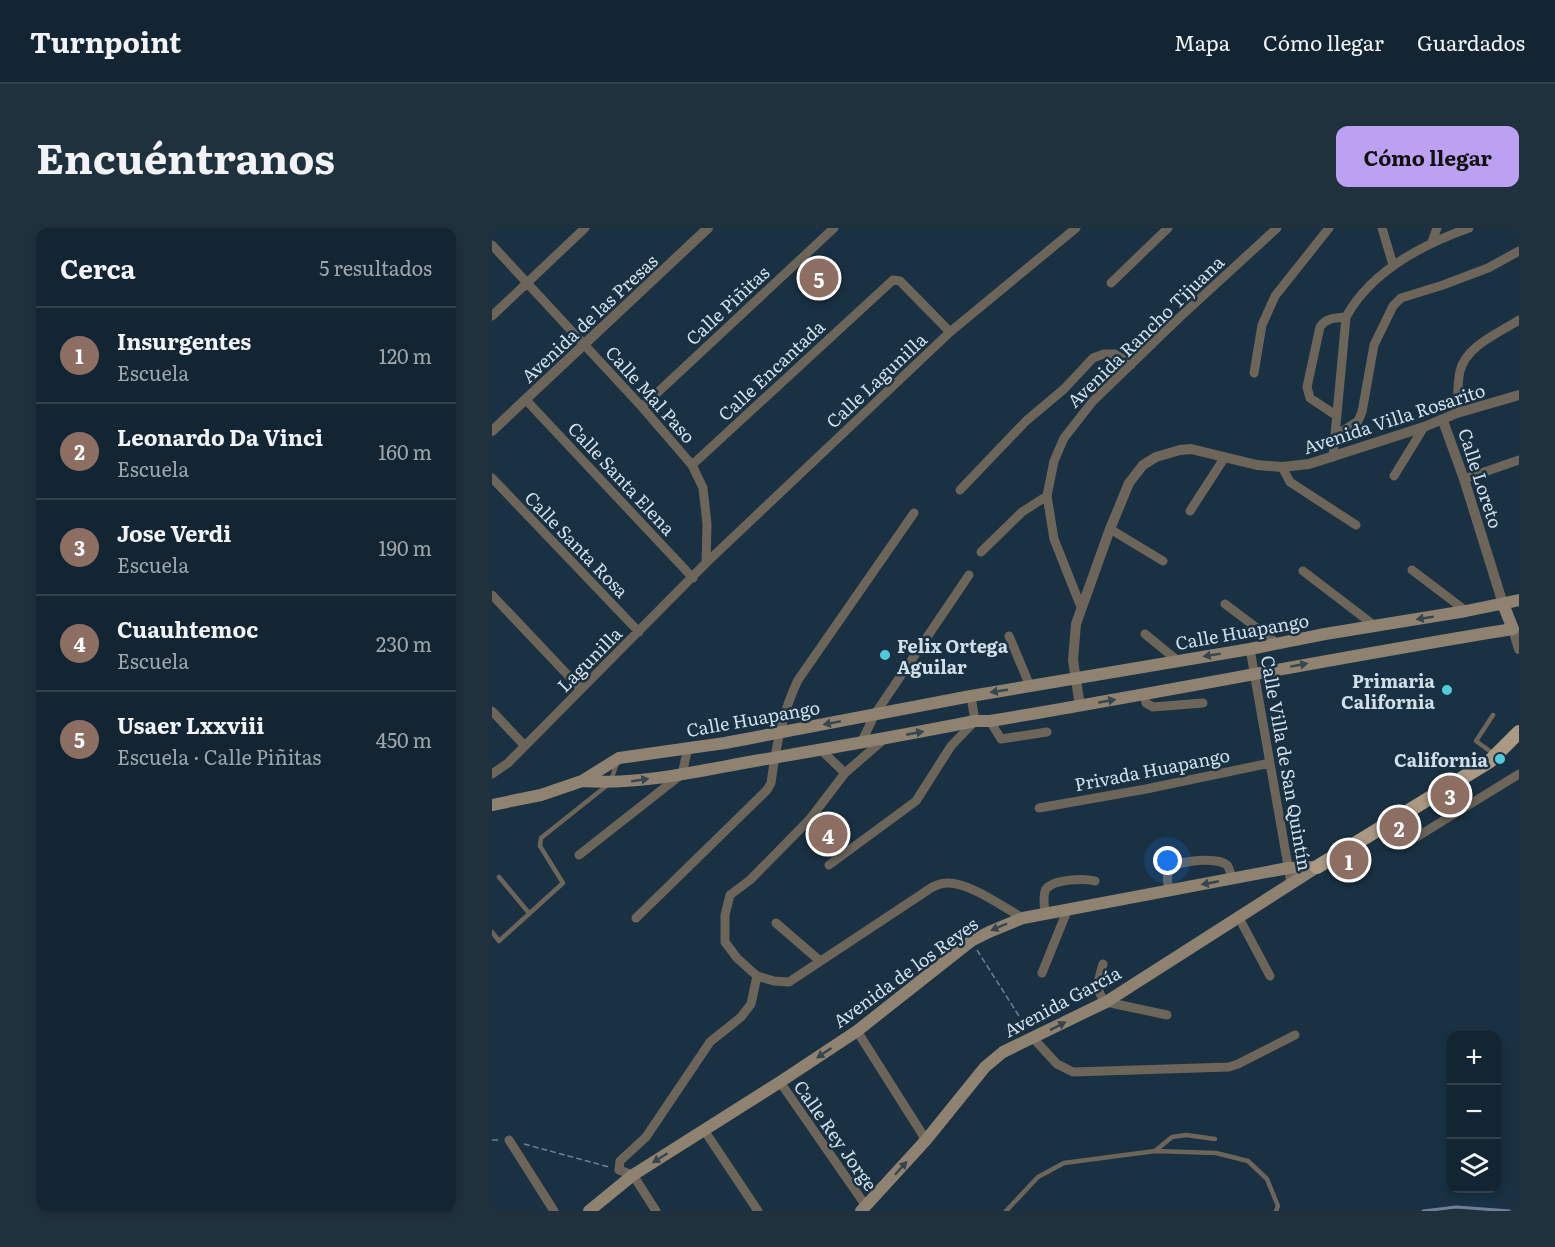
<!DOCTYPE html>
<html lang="es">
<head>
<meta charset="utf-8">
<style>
	:root { --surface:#132532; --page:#20313e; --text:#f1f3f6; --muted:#9da5ac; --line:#32424d; --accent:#bca0f2 }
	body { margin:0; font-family:Literata,serif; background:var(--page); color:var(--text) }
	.controls { position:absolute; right:18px; bottom:18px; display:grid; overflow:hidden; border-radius:12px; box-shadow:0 3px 9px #0003 }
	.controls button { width:54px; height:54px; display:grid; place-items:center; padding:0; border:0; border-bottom:2px solid var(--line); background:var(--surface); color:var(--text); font:30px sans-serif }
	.you { position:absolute; left:676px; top:633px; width:21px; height:21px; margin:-15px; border:4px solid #fff; border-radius:50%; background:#1a73e8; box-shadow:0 0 0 9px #1a73e833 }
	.badge { display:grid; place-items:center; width:39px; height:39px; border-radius:50%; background:var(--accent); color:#fff; font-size:20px; font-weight:700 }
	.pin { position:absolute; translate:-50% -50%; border:3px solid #fff; box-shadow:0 2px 6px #0006 }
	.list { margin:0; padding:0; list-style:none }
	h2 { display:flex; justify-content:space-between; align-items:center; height:78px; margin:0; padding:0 24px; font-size:26px }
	h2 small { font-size:20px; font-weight:400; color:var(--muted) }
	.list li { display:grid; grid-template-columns:39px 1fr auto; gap:18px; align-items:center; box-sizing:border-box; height:96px; padding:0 24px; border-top:2px solid var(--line) }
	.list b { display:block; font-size:22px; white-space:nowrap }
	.list p { margin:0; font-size:20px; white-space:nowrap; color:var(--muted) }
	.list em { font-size:20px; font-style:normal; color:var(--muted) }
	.icon { flex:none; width:33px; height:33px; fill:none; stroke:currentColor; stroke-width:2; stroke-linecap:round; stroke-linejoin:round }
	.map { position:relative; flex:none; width:1027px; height:983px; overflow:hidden; border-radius:12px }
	header { display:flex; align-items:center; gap:36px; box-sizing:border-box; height:84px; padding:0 30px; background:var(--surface); border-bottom:2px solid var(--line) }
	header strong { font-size:28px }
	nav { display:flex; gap:33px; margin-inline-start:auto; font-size:21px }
	.intro { display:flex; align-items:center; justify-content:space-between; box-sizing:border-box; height:144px; padding:0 36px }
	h1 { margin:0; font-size:42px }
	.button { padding:15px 27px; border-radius:12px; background:var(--accent); color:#111; font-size:21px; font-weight:700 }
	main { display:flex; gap:36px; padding:0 36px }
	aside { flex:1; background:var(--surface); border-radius:12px; box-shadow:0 3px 9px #0003 }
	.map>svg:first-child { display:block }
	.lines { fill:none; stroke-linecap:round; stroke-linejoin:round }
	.stream { stroke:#70809a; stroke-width:3 }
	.path { stroke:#6e8291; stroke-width:1.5; stroke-dasharray:6 3; stroke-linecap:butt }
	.service { stroke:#6d655a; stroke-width:4.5 }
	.minor { stroke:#6d655a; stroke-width:9 }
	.tertiary { stroke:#6d655a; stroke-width:10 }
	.secondary { stroke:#908271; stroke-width:12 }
	.primary { stroke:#ab9983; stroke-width:14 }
	.oneway { fill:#37454e }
	.poi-dot { fill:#53cadc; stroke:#193143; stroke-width:2 }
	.labels { text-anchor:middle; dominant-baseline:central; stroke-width:5; stroke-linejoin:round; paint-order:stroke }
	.street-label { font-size:18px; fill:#d0dfea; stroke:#193143 }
	.poi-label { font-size:18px; font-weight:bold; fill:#d0dfea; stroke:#193143; text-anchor:end }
</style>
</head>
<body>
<header>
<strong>Turnpoint</strong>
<nav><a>Mapa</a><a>Cómo llegar</a><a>Guardados</a></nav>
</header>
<div class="intro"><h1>Encuéntranos</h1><a class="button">Cómo llegar</a></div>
<main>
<aside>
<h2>Cerca<small>5 resultados</small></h2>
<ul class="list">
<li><span class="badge" style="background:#8d6e63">1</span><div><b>Insurgentes</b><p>Escuela</p></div><em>120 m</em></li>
<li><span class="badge" style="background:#8d6e63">2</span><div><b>Leonardo Da Vinci</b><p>Escuela</p></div><em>160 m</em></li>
<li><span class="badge" style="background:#8d6e63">3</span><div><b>Jose Verdi</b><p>Escuela</p></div><em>190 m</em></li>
<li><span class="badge" style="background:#8d6e63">4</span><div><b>Cuauhtemoc</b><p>Escuela</p></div><em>230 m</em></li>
<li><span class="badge" style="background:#8d6e63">5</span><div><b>Usaer Lxxviii</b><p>Escuela · Calle Piñitas</p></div><em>450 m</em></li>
</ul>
</aside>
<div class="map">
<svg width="1027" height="983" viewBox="0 0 1027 983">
	<rect width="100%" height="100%" fill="#193143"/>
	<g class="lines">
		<!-- stream -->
		<path class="stream" d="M 931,983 L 964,979 L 1018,983"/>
		<!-- path -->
		<path class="path" d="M 485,722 L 534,799
			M 0,912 L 7,912
			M 32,916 L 117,939"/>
		<!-- service -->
		<path class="service" d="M 1001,487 L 984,513 L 1002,526
			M 7,649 L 37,685
			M 0,704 L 7,713 L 71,655 L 48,618 L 49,610 L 118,555 L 125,535
			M 663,923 L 680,909 L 694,907 L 723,911
			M 514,983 L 546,949 L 572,935 L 663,923 L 724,925 L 756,933 L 775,951 L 786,978 L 784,983"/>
		<!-- minor -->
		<path class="minor" d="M 890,0 L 901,37
			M 940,14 L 945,0
			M 0,17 L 150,179 L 200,237 L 211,260 L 215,296 L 214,335
			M 619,55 L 676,0
			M 0,88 L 93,0
			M 762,145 L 770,97 L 783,68 L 837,0
			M 34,172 L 201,350
			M 150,179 L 342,0
			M 965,185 C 966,172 965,156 968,143 C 974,118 1007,105 1027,92
			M 845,188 L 818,170 L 815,159 L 828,99 C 834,90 843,90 854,89
			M 843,208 L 866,193 L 870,184 L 882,117 L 901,78 L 909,70 L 951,57 L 996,40 L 1027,23
			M 841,229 L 854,89 C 879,43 929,17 977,0
			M 200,237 L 401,52 L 408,53 L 458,104
			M 790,239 L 798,254 L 864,297
			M 902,248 L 932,199
			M 0,250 L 147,404
			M 972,251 L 1027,232
			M 468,262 L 534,193 L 572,161 L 601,130 L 612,126 L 623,126 L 639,137
			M 698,283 L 733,229
			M 618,301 L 671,333
			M 489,324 L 530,284 L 555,268
			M 920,342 L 974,383
			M 811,343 L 883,398
			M 0,367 L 89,461
			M 733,376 L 786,416
			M 589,379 L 562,311 L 555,268 L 562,233 L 572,210 L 601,173 L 688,89 L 785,0
			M 653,406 L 686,433
			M 517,408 L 538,458
			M 758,421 L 799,655
			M 652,467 L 654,475 L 661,479 L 711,475
			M 0,483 L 32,517
			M 498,493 L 509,511 L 555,504
			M 391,512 L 353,545 L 318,591 L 258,652 L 238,667 L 233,687 L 233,714 L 245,730 L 265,748 L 282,753 L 297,754 L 430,666 C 437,661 445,655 455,655 C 477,654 511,679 531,690
			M 369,515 L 383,486 L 477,347
			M 329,522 L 353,545
			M 0,546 L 16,535 L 214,335 L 458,104 L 584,0
			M 547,580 L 654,561 L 778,535
			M 904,591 L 916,609 L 923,610 L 1027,546
			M 87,627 L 190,546 L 196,520
			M 337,637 L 424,573 L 459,518 L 483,493 L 479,468
			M 677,663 C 676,655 673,647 679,640 C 686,632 727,629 735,637 C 738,641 739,647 740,651
			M 553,686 C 553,679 550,668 554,661 C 562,651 592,650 603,653
			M 746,688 L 778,748
			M 144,690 L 275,562 L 279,555 C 284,519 290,485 306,452 L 422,285
			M 284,695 L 328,733
			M 611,736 C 607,751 601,761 614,774 L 675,787
			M 550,745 L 575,683
			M 365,803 L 434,912
			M 541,810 L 565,836 L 581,844 L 737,839 L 746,836 L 803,807
			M 288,854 L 374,978
			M 212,902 L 266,983
			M 17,912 L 62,983
			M 164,983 L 141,947 L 127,942 L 128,933 L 154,909 L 218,814 L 249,789 L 259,776 L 265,748"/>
		<!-- tertiary -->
		<path class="tertiary" d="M 951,193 L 972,251 L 1011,376
			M 0,203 L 216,0
			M 1021,401 L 1027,421
			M 588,478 L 581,432 L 584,396 L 618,301 L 637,255 L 651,237 L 664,229 L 688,222 L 699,221 L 765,237 L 790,239 L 817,236 L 932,199 L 965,185 L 1027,167"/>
		<!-- secondary -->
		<path class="secondary" d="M 90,553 C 146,557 202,544 257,534 C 333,521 408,508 483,493 L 498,493 C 673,464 846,429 1021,401 L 1011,376
			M 0,577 L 49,567 L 90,553 L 127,530 L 233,515 L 479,468 L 758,421 L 833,406 L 974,383 L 1027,372
			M 97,983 L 141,947 L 288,854 L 365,803 L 479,713 L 497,704 L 531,690 L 796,640 L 825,639
			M 369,983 L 434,912 L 493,839 L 511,824 L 614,774 L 822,641"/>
		<!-- primary -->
		<path class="primary" d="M 825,639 L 998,533 L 1027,504"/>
	</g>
	<!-- one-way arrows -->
	<defs><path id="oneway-solid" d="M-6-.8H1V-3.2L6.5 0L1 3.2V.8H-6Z" transform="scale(1.5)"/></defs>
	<g class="oneway">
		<use href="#oneway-solid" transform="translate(933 390) rotate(171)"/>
		<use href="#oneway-solid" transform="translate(720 427) rotate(171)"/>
		<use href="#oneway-solid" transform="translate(807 437) rotate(-10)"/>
		<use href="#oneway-solid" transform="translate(507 463) rotate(171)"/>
		<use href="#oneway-solid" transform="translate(615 473) rotate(-10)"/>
		<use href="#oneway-solid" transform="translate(340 495) rotate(169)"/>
		<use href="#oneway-solid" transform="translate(423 505) rotate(-11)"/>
		<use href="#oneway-solid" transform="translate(148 552) rotate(-9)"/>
		<use href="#oneway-solid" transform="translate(718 655) rotate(169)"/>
		<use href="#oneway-solid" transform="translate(507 699) rotate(157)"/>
		<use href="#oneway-solid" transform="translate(566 798) rotate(-27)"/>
		<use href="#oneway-solid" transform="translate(332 825) rotate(146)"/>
		<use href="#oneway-solid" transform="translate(168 930) rotate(148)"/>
		<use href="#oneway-solid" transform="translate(409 940) rotate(-48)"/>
	</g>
	<!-- markers -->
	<g class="poi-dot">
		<circle cx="393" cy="427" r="6"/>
		<circle cx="955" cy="462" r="6"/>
		<circle cx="1008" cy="531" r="6"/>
	</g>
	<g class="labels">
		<!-- street labels -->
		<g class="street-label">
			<text transform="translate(235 77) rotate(-43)">Calle Piñitas</text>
			<text transform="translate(97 90) rotate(-43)">Avenida de las Presas</text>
			<text transform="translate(653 103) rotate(-44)">Avenida Rancho Tijuana</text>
			<text transform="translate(279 142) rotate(-43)">Calle Encantada</text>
			<text transform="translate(384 152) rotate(-43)">Calle Lagunilla</text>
			<text transform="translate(159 166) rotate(48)">Calle Mal Paso</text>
			<text transform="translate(902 190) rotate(-18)">Avenida Villa Rosarito</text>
			<text transform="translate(130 250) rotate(47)">Calle Santa Elena</text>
			<text transform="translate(989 250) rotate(72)">Calle Loreto</text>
			<text transform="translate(85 316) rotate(46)">Calle Santa Rosa</text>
			<text transform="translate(750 403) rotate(-10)">Calle Huapango</text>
			<text transform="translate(97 431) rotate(-45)">Lagunilla</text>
			<text transform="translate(261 490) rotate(-10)">Calle Huapango</text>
			<text transform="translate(795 535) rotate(80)">Calle Villa de San Quintín</text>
			<text transform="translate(660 541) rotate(-11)">Privada Huapango</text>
			<text transform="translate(413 744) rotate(-36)">Avenida de los Reyes</text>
			<text transform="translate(570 773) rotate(-28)">Avenida García</text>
			<text transform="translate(344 907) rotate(55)">Calle Rey Jorge</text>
		</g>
		<!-- poi labels -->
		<g class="poi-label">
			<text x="405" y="417" text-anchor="start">Felix Ortega<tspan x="405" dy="21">Aguilar</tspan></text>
			<text x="943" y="452">Primaria<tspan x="943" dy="21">California</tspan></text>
			<text x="996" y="531">California</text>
		</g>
	</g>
</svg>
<div class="controls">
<button>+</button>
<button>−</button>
<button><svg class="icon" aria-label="layers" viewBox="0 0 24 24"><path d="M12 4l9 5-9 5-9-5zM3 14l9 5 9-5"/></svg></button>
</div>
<div class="you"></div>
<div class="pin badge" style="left:857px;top:632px;background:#8d6e63">1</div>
<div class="pin badge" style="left:907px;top:599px;background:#8d6e63">2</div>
<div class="pin badge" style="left:958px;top:567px;background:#8d6e63">3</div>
<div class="pin badge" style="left:336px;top:606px;background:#8d6e63">4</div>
<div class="pin badge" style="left:327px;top:50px;background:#8d6e63">5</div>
</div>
</main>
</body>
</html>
